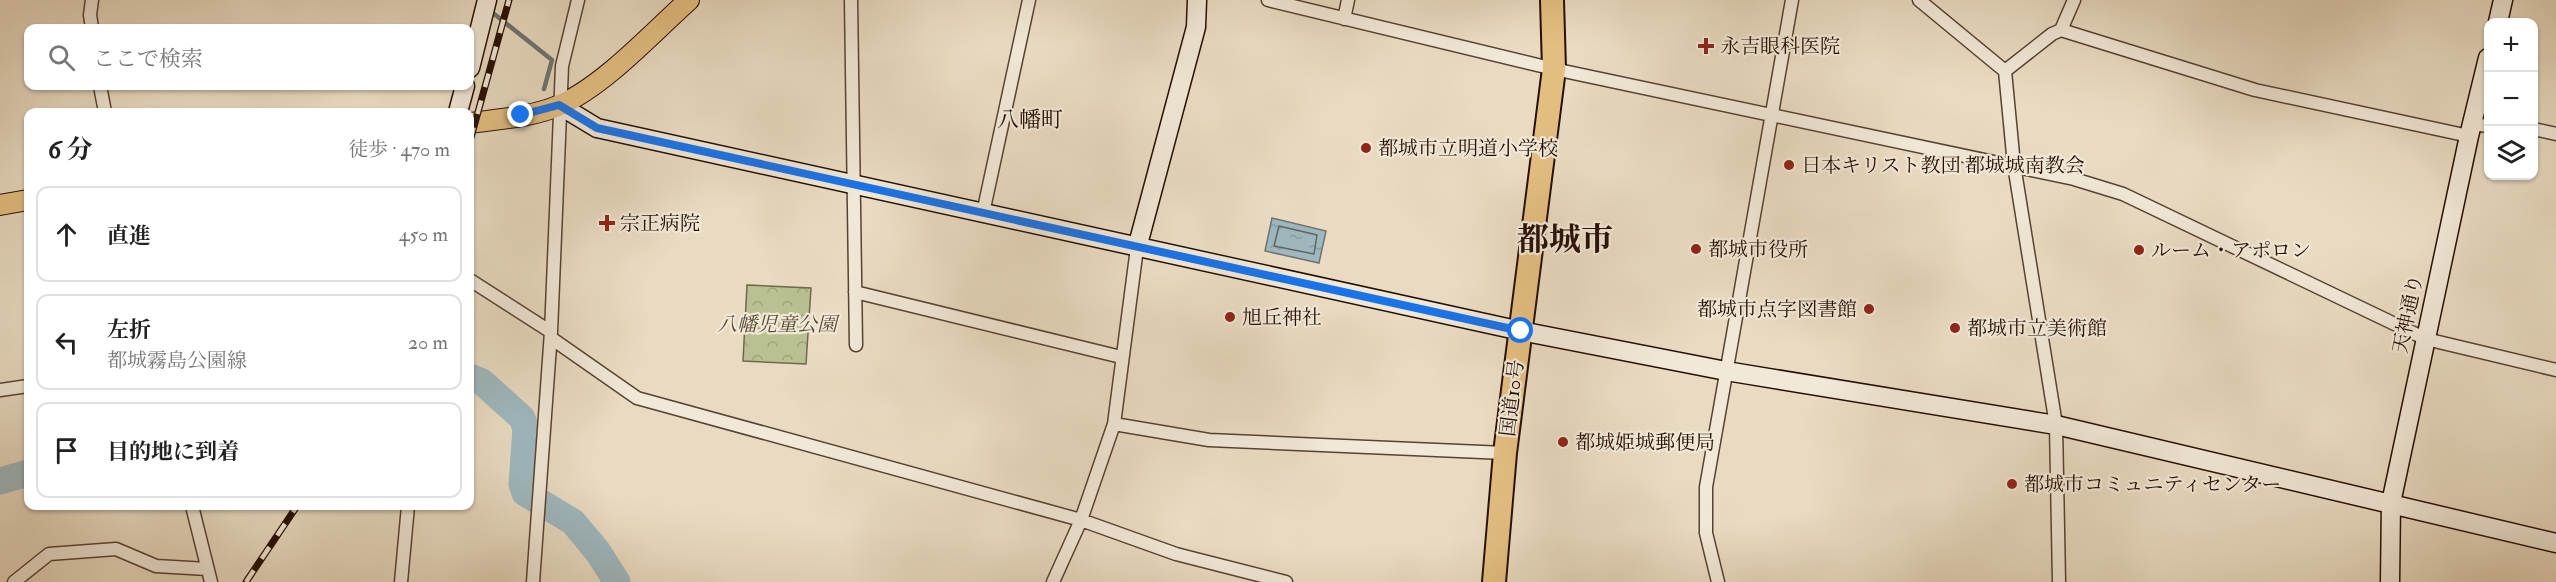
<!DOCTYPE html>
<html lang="ja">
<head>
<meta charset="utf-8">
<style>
	:root { --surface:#fff; --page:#f2f2f2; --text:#222; --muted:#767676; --line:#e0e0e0 }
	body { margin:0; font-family:"IM FELL Double Pica","Noto Serif JP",serif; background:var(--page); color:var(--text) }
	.controls { position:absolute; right:18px; top:18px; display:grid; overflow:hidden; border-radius:12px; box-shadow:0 2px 4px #0004 }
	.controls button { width:54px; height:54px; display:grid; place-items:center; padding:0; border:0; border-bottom:2px solid var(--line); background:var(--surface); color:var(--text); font:30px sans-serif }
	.stop { position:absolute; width:18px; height:18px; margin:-14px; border:4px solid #1a73e8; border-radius:50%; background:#fff }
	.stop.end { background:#1a73e8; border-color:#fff; box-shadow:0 2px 6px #0008 }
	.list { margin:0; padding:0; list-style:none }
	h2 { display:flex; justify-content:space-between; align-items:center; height:78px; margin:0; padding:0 24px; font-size:26px }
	h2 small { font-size:20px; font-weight:400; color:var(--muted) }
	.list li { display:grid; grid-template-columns:39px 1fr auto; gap:18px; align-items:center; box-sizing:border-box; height:96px; margin:0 12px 12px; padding:0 12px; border:2px solid var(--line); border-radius:12px }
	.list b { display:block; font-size:22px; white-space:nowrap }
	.list p { margin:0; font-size:20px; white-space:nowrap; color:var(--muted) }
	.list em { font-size:20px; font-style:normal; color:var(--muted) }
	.icon { flex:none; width:33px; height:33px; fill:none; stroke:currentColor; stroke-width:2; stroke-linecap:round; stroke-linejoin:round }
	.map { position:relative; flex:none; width:2556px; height:582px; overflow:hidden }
	.search { position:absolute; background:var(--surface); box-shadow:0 2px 4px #0004; left:24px; top:24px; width:450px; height:66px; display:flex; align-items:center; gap:15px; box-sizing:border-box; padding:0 21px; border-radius:12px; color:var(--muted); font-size:22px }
	.panel { position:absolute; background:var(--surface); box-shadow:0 2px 4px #0004; left:24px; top:108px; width:450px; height:402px; border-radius:12px }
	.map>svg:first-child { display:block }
	.park { fill:url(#park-crowns); stroke:#70684a; stroke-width:1.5 }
	.water { fill:url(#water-ripples); stroke:#6e7474; stroke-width:1.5 }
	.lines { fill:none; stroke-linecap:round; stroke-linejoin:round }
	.shore { stroke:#626461; stroke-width:1.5 }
	.stream { stroke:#6e7474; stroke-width:4.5 }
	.river { stroke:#9eb8bf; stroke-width:27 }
	.street-casing { stroke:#574233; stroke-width:15 }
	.secondary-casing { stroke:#260f03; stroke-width:21 }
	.primary-casing { stroke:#260f03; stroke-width:22 }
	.highway-casing { stroke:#260f03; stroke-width:26 }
	.street { stroke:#f1e8d7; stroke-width:12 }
	.secondary { stroke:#f1e8d7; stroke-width:18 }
	.primary { stroke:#e4be81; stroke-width:20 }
	.highway { stroke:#e4be81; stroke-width:22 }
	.rail-casing { stroke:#260f03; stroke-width:7 }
	.rail { stroke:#f1e8d7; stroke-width:4.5; stroke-dasharray:14; stroke-linecap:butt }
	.route { stroke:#1a73e8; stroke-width:8 }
	.poi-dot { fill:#8f2418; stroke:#f1e8d7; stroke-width:2 }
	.labels { text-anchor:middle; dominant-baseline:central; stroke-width:4.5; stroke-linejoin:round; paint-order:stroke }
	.poi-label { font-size:20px; fill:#260f03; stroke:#f1e8d7; text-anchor:start }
	.street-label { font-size:20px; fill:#260f03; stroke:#f1e8d7 }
	.park-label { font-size:20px; font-style:italic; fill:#594d35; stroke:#f1e8d7 }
	.quarter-label { font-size:22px; fill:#260f03; stroke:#f1e8d7 }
	.town-label { font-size:32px; font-weight:bold; fill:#260f03; stroke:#f1e8d7 }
</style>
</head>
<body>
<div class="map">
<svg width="2556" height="582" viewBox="0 0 2556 582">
	<defs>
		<pattern id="park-crowns" width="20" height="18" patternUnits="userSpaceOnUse" patternTransform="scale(1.5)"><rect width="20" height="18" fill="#b9c092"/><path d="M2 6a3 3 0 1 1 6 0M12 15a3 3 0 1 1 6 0" fill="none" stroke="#9fa47c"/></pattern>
		<pattern id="water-ripples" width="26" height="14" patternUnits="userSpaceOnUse" patternTransform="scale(1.5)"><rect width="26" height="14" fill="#9eb8bf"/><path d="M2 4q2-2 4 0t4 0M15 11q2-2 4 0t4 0" fill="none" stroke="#889da2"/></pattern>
	</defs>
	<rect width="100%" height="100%" fill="#e9dbc2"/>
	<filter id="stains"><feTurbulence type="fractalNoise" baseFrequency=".00333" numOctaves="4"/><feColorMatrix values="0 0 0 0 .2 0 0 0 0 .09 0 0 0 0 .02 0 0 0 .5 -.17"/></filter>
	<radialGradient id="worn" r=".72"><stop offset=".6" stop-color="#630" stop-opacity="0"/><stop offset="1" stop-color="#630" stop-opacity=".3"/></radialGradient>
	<!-- park -->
	<path class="park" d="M 747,285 L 811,288 L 806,364 L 743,361 Z"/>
	<!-- water -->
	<path class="water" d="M 1272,218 L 1326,231 L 1319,263 L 1265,251 Z"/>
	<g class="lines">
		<!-- shore -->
		<path class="shore" d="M 1279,226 L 1317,235 L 1314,254 L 1274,246 Z"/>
		<!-- stream -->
		<path class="stream" d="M 488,9 L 552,60 L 544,89"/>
		<!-- river -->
		<path class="river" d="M 470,377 L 482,382 L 522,418 L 526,429 L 522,484 L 525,493 L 573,522 L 598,552 L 617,582
			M 0,481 L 28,473"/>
		<defs>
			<path id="street" d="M 851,0 L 856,345
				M 1268,0 L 1554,69 L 2074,179 L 2123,194 L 2426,339 L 2556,370
				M 1919,0 L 2005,71 L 2014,165 L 2056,425 L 2059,582
				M 1344,19 L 1348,0
				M 92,28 L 90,15 L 92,0
				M 2061,30 L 2074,0
				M 2005,71 L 2052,34 L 2061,30 L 2255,90 L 2469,136
				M 100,86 L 105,112
				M 2472,124 L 2488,126
				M 2534,129 L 2556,134
				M 983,213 L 1029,0
				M 470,280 L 551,332
				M 855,292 L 1121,357
				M 551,338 L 637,398 L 1081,520 L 1176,554 L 1286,582
				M 0,390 L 28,386
				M 1114,424 L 1209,440 L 1505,453
				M 192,506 L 211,582
				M 14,582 L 49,554 L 116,549 L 156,566 L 207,569
				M 401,582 L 408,506
				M 533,582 L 551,332 L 562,66 L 578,0
				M 1053,582 L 1081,520 L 1114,424 L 1137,248
				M 1718,582 L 1706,533 L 1706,487 L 1792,0"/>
			<path id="secondary" d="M 2498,22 L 2503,0
				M 470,68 L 487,0
				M 559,105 L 597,128 L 1521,331 L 1726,371 L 2056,425 L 2556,543
				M 458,112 L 465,86
				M 1137,248 L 1196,27 L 1197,0
				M 2390,582 L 2391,503 L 2469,136 L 2488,58"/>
			<path id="primary" d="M 470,123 C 499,119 533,117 560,105 C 605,85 652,33 689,0
				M 0,205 L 28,200"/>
			<path id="highway" d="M 1494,582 L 1505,453 L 1554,69 L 1552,0"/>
		</defs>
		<!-- street casing -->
		<use href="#street" class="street-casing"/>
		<!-- secondary casing -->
		<use href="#secondary" class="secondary-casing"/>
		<!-- primary casing -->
		<use href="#primary" class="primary-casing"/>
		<!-- highway casing -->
		<use href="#highway" class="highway-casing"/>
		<!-- street -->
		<use href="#street" class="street"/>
		<!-- secondary -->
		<use href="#secondary" class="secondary"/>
		<!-- primary -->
		<use href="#primary" class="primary"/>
		<!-- highway -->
		<use href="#highway" class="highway"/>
		<defs>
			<path id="rail" d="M 470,141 L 509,0
				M 246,582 L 297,506"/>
		</defs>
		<!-- rail casing -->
		<use href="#rail" class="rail-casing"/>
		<!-- rail -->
		<use href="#rail" class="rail"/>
	</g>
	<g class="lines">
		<!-- route -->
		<path class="route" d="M 521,115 L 559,105 L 597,128 L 1521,331"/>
	</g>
	<!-- markers -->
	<g class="poi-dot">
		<path d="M1703 37h6v6h6v6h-6v6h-6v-6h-6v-6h6z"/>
		<circle cx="1366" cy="148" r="6"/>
		<circle cx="1789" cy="165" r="6"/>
		<path d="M604 214h6v6h6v6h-6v6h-6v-6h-6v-6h6z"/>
		<circle cx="1696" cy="249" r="6"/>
		<circle cx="2139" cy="250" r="6"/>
		<circle cx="1869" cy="309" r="6"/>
		<circle cx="1230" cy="317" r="6"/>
		<circle cx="1955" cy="328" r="6"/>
		<circle cx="1563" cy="442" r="6"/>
		<circle cx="2012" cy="484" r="6"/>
	</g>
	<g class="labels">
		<!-- poi labels -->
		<g class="poi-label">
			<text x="1720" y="46">永吉眼科医院</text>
			<text x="1378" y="148">都城市立明道小学校</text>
			<text x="1801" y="165">日本キリスト教団 都城城南教会</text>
			<text x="620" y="223">宗正病院</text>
			<text x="1708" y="249">都城市役所</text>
			<text x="2151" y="250">ルーム・アポロン</text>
			<text x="1857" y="309" text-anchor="end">都城市点字図書館</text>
			<text x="1242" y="317">旭丘神社</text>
			<text x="1967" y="328">都城市立美術館</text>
			<text x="1575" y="442">都城姫城郵便局</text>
			<text x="2024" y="484">都城市コミュニティセンター</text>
		</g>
		<!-- street labels -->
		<g class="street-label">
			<text transform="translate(2408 314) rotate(-78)">天神通り</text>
			<text transform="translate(1512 398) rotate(-83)">国道10号</text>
		</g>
		<!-- park labels -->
		<g class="park-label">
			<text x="777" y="324">八幡児童公園</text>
		</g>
		<!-- quarter labels -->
		<g class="quarter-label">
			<text x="1030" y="120">八幡町</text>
		</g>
		<!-- town labels -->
		<g class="town-label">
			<text x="1565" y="240">都城市</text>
		</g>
	</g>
	<rect width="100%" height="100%" filter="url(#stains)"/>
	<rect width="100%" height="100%" fill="url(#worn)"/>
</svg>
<div class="controls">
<button>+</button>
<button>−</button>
<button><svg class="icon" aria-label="layers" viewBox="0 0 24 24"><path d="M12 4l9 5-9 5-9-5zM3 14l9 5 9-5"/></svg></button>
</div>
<div class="stop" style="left:1521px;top:331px"></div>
<div class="stop end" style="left:521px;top:115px"></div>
<div class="search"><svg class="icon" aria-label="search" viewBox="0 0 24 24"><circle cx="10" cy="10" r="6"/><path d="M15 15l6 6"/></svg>ここで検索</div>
<section class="panel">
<h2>6 分<small>徒歩 · 470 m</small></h2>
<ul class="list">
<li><svg class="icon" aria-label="ahead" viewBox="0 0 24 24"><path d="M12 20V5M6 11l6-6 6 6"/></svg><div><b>直進</b></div><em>450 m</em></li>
<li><svg class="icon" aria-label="left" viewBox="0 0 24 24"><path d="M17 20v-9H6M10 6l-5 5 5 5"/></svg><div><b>左折</b><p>都城霧島公園線</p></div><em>20 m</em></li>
<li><svg class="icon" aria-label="arrive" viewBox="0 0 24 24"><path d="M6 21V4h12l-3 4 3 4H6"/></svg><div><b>目的地に到着</b></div></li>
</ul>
</section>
</div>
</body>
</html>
